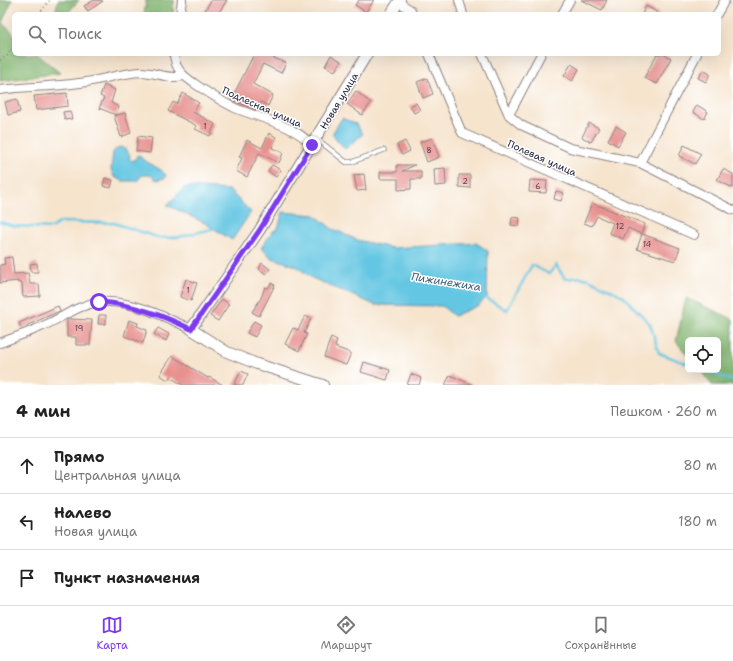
<!DOCTYPE html>
<html lang="ru">
<head>
<meta charset="utf-8">
<style>
	:root { --surface:#fff; --page:#f2f2f2; --text:#222; --muted:#767676; --line:#e0e0e0; --accent:#7c3aed }
	body { margin:0; font-family:"Shantell Sans",sans-serif; background:var(--page); color:var(--text) }
	.controls { position:absolute; right:12px; bottom:12px; display:grid; overflow:hidden; border-radius:6px; box-shadow:0 4px 16px #0002 }
	.controls button { width:36px; height:36px; display:grid; place-items:center; padding:0; border:0; border-bottom:1px solid var(--line); background:var(--surface); color:var(--text); font:20px sans-serif }
	.stop { position:absolute; width:12px; height:12px; margin:-9px; border:3px solid #7c3aed; border-radius:50%; background:#fff }
	.stop.end { background:#7c3aed; border-color:#fff; box-shadow:0 1px 4px #0008 }
	.list { margin:0; padding:0; list-style:none }
	h2 { display:flex; justify-content:space-between; align-items:center; height:52px; margin:0; padding:0 16px; font-size:17px }
	h2 small { font-size:13px; font-weight:400; color:var(--muted) }
	.list li { display:grid; grid-template-columns:26px 1fr auto; gap:12px; align-items:center; box-sizing:border-box; height:56px; padding:0 16px; border-top:1px solid var(--line) }
	.list b { display:block; font-size:15px; white-space:nowrap }
	.list p { margin:0; font-size:13px; white-space:nowrap; color:var(--muted) }
	.list em { font-size:13px; font-style:normal; color:var(--muted) }
	.icon { flex:none; width:22px; height:22px; fill:none; stroke:currentColor; stroke-width:2; stroke-linecap:round; stroke-linejoin:round }
	.map { position:relative; flex:none; width:733px; height:385px; overflow:hidden }
	.search { position:absolute; background:var(--surface); box-shadow:0 4px 16px #0002; left:12px; right:12px; top:12px; height:44px; display:flex; align-items:center; gap:10px; box-sizing:border-box; padding:0 14px; border-radius:6px; color:var(--muted); font-size:15px }
	.sheet { height:220px; background:var(--surface) }
	nav { display:flex; justify-content:space-around; align-items:center; box-sizing:border-box; height:56px; border-top:1px solid var(--line); background:var(--surface); font-size:11px; color:var(--muted) }
	nav a { display:grid; justify-items:center; gap:2px }
	nav .on { color:var(--accent) }
	.map>svg:first-child { display:block }
	.forest { fill:#84b771; stroke:#536c56 }
	.water { fill:#64c6e2; stroke:#43748e }
	.lines { fill:none; stroke-linecap:round; stroke-linejoin:round }
	.stream { stroke:#64c6e2; stroke-width:2.5 }
	.building { fill:#e7918f }
	.service-casing { stroke:#8c8384; stroke-width:5.5 }
	.minor-casing { stroke:#8c8384; stroke-width:10 }
	.tertiary-casing { stroke:#8c8384; stroke-width:12 }
	.path { stroke:#8c8384; stroke-width:1.5; stroke-dasharray:1 3; stroke-linecap:butt }
	.service { stroke:#fff; stroke-width:4 }
	.minor { stroke:#fff; stroke-width:8 }
	.tertiary { stroke:#fff; stroke-width:10 }
	.route { stroke:#7c3aed; stroke-width:5 }
	.labels { text-anchor:middle; dominant-baseline:central; stroke-width:3; stroke-linejoin:round; paint-order:stroke }
	.number-label { font-size:8px; fill:#533e50 }
	.street-label { font-size:10px; fill:#22223b; stroke:#fff }
	.water-label { font-size:11px; font-style:italic; fill:#395b75; stroke:#fff }
</style>
</head>
<body>
<div class="map">
<svg width="733" height="385" viewBox="0 0 733 385">
	<rect width="100%" height="100%" fill="#fff"/>
	<filter id="ink" filterUnits="userSpaceOnUse"><feTurbulence type="fractalNoise" baseFrequency=".025" numOctaves="2"/><feDisplacementMap in="SourceGraphic" scale="8" xChannelSelector="R" yChannelSelector="G"/><feConvolveMatrix kernelMatrix="1 2 1 2 8 2 1 2 1" color-interpolation-filters="sRGB"/></filter>
	<filter id="wash" filterUnits="userSpaceOnUse"><feTurbulence type="fractalNoise" baseFrequency=".012" numOctaves="4" result="noise"/><feDisplacementMap in="SourceGraphic" scale="16" xChannelSelector="R" yChannelSelector="G"/><feGaussianBlur stdDeviation="0.9" result="paint"/><feColorMatrix in="noise" values="0 0 0 0 0 0 0 0 0 0 0 0 0 0 0 0 0 1.4 0 .05"/><feComposite in="paint" operator="in"/></filter>
	<g filter="url(#wash)">
		<rect width="100%" height="100%" fill="#f6e4cd"/>
		<!-- forest -->
		<path class="forest" d="M 0,0 L 12,0 L 2,23 L 14,34 L 14,54 L 37,54 L 60,73 L 0,81 Z
			M 58,0 L 79,0 L 67,14 L 55,14 Z
			M 146,0 L 174,0 L 173,14 L 144,14 Z
			M 686,298 L 733,319 L 733,385 L 712,385 L 700,370 L 718,370 L 718,340 L 688,340 L 688,356 L 676,341 Z"/>
		<!-- water -->
		<path class="water" d="M 342,118 L 356,124 L 363,134 L 345,149 L 332,134 Z
			M 119,147 L 124,148 L 130,155 L 129,158 L 132,161 L 136,159 L 137,155 L 140,156 L 142,159 L 161,170 L 166,175 L 165,178 L 156,180 L 151,175 L 142,175 L 137,181 L 123,181 L 114,177 L 111,170 L 113,152 Z
			M 185,187 L 229,190 L 251,212 L 232,240 L 205,223 L 167,205 Z
			M 283,212 L 315,215 L 331,228 L 357,240 L 392,248 L 476,243 L 488,251 L 487,297 L 479,305 L 454,316 L 442,306 L 375,305 L 312,278 L 296,266 L 272,258 L 261,248 L 272,232 L 278,228 Z"/>
		<g class="lines">
			<!-- stream -->
			<path class="stream" d="M 0,222 L 14,226 L 51,228 L 61,222 L 114,223 L 160,238 L 179,237 L 216,228
				M 483,296 L 507,310 L 532,265 L 549,274 L 556,265 L 565,279 L 580,277 L 589,279 L 623,296 L 650,324 L 659,353 L 688,364
				M 705,370 L 733,381"/>
		</g>
		<g id="blocks">
			<!-- building -->
			<path class="building" d="M 94,0 L 103,1 L 88,11 L 84,6 Z
				M 211,0 L 227,0 L 218,14 L 203,14 Z
				M 359,0 L 374,0 L 366,12 L 355,5 Z
				M 581,0 L 607,0 L 602,10 Z
				M 646,6 L 660,14 L 642,14 Z
				M 254,54 L 264,54 L 286,63 L 281,73 L 263,64 L 253,84 L 273,95 L 268,106 L 261,102 L 257,110 L 231,100 Z
				M 657,54 L 663,54 L 671,58 L 657,84 L 644,78 Z
				M 331,55 L 341,61 L 335,71 L 325,66 Z
				M 571,64 L 579,69 L 572,81 L 564,76 Z
				M 703,70 L 710,74 L 706,82 L 698,78 Z
				M 427,78 L 433,94 L 423,98 L 417,82 Z
				M 104,85 L 115,90 L 111,103 L 119,107 L 116,115 L 99,108 L 104,98 L 100,96 Z
				M 356,91 L 371,103 L 362,115 L 347,104 Z
				M 67,93 L 68,106 L 36,110 L 34,96 Z
				M 183,93 L 199,103 L 193,112 L 215,124 L 210,136 L 195,129 L 197,126 L 168,111 L 173,102 L 177,104 Z
				M 17,99 L 20,112 L 8,115 L 5,102 Z
				M 416,103 L 420,110 L 414,113 L 410,106 Z
				M 697,105 L 708,112 L 704,119 L 693,112 Z
				M 70,111 L 72,119 L 65,120 L 63,112 Z
				M 125,113 L 131,133 L 121,137 L 114,116 Z
				M 589,123 L 599,128 L 591,142 L 582,137 Z
				M 616,126 L 626,132 L 618,146 L 608,140 Z
				M 269,133 L 276,137 L 272,148 L 283,153 L 279,163 L 259,153 L 247,177 L 236,171 L 242,158 L 239,157 L 247,140 L 262,148 Z
				M 138,136 L 152,138 L 150,153 L 136,151 Z
				M 432,138 L 439,157 L 427,162 L 420,142 Z
				M 405,141 L 410,151 L 402,155 L 397,145 Z
				M 684,145 L 701,154 L 695,164 L 679,156 Z
				M 272,165 L 281,170 L 276,177 L 268,171 Z
				M 397,165 L 415,165 L 402,171 L 421,171 L 421,179 L 411,179 L 411,189 L 398,190 L 398,179 L 380,179 L 380,172 L 397,172 Z
				M 445,168 L 446,185 L 435,186 L 434,169 Z
				M 723,169 L 733,174 L 733,188 L 717,180 Z
				M 364,174 L 366,190 L 357,191 L 354,175 Z
				M 459,175 L 470,175 L 470,188 L 459,187 Z
				M 105,178 L 113,180 L 111,188 L 103,186 Z
				M 530,180 L 547,181 L 546,193 L 529,192 Z
				M 556,191 L 564,193 L 561,201 L 554,199 Z
				M 592,203 L 645,224 L 641,234 L 628,228 L 623,239 L 609,233 L 613,223 L 597,216 L 592,226 L 584,223 Z
				M 512,217 L 520,218 L 519,226 L 511,225 Z
				M 642,234 L 680,248 L 675,261 L 637,249 Z
				M 12,257 L 14,274 L 28,273 L 30,284 L 39,284 L 40,296 L 23,297 L 22,283 L 18,283 L 18,281 L 0,283 L 0,265 L 5,264 L 4,258 Z
				M 37,263 L 38,272 L 31,272 L 30,264 Z
				M 262,263 L 270,269 L 266,274 L 259,269 Z
				M 186,279 L 197,283 L 191,301 L 180,297 Z
				M 271,283 L 275,285 L 259,316 L 252,312 L 261,298 L 265,287 L 268,288 Z
				M 222,299 L 229,304 L 218,321 L 210,316 Z
				M 58,306 L 60,311 L 21,328 L 19,323 Z
				M 99,315 L 106,315 L 106,324 L 98,324 Z
				M 305,316 L 311,319 L 304,333 L 307,334 L 299,351 L 285,344 L 293,328 L 298,330 Z
				M 69,319 L 92,320 L 90,345 L 76,345 L 76,337 L 67,337 L 67,320 Z
				M 129,320 L 138,323 L 137,326 L 147,330 L 143,343 L 124,336 Z
				M 254,321 L 261,325 L 255,337 L 247,333 Z
				M 158,328 L 169,334 L 166,341 L 154,334 Z
				M 331,337 L 337,340 L 335,347 L 351,353 L 346,365 L 324,357 Z
				M 172,356 L 208,378 L 209,377 L 223,385 L 183,385 L 170,377 L 168,380 L 160,375 Z
				M 364,362 L 390,370 L 387,380 L 361,372 Z
				M 241,371 L 248,374 L 243,385 L 234,385 Z
				M 411,374 L 421,378 L 419,385 L 407,385 Z
				M 450,375 L 473,385 L 445,385 Z"/>
		</g>
	</g>
	<g filter="url(#ink)">
		<use href="#blocks" fill-opacity="0" stroke="#8c8384" stroke-width="1"/>
		<g class="lines">
			<defs>
				<path id="service" d="M 317,139 L 346,162 L 352,162 L 384,150"/>
				<path id="minor" d="M 459,0 L 463,14
					M 398,2 L 411,10 L 412,14
					M 180,14 L 182,0
					M 562,14 L 570,0
					M 717,14 L 725,0
					M 174,54 C 175,71 185,77 198,86 C 210,94 222,102 235,108 C 261,119 293,124 312,145
					M 429,54 L 462,133 L 694,235
					M 482,54 L 509,115 L 521,125 L 570,148 L 640,163 L 733,210
					M 0,90 C 29,86 58,87 86,82 C 105,79 122,73 141,72 C 156,72 169,80 183,76
					M 509,115 L 541,54
					M 640,163 L 697,54
					M 0,343 C 15,337 31,332 45,325 C 63,317 79,305 98,302 C 130,299 163,316 191,329"/>
				<path id="tertiary" d="M 391,14 L 400,0
					M 323,385 L 257,364 L 227,352 L 191,329 L 259,231 L 367,54"/>
			</defs>
			<!-- service casing -->
			<use href="#service" class="service-casing"/>
			<!-- minor casing -->
			<use href="#minor" class="minor-casing"/>
			<!-- tertiary casing -->
			<use href="#tertiary" class="tertiary-casing"/>
			<!-- path -->
			<path class="path" d="M 39,14 L 50,0
				M 0,60 L 7,56 L 14,46"/>
			<!-- service -->
			<use href="#service" class="service"/>
			<!-- minor -->
			<use href="#minor" class="minor"/>
			<!-- tertiary -->
			<use href="#tertiary" class="tertiary"/>
		</g>
	</g>
	<g class="lines" filter="url(#ink)">
		<!-- route -->
		<path class="route" d="M 99,302 C 133,304 161,315 191,329 L 259,231 L 312,145"/>
	</g>
	<g class="labels">
		<!-- number labels -->
		<g class="number-label">
			<text x="205" y="126">1</text>
			<text x="429" y="150">8</text>
			<text x="465" y="181">2</text>
			<text x="538" y="186">6</text>
			<text x="620" y="226">12</text>
			<text x="647" y="244">14</text>
			<text x="188" y="290">1</text>
			<text x="79" y="328">19</text>
		</g>
		<!-- street labels -->
		<g class="street-label">
			<text transform="translate(339 101) rotate(-59)">Новая улица</text>
			<text transform="translate(262 107) rotate(24)">Подлесная улица</text>
			<text transform="translate(542 158) rotate(24)">Полевая улица</text>
		</g>
		<!-- water labels -->
		<g class="water-label">
			<text transform="translate(446 282) rotate(9)">Пижинежиха</text>
		</g>
	</g>
</svg>
<div class="controls">
<button><svg class="icon" aria-label="locate" viewBox="0 0 24 24"><circle cx="12" cy="12" r="6"/><path d="M12 2v4M12 18v4M2 12h4M18 12h4"/></svg></button>
</div>
<div class="stop" style="left:99px;top:302px"></div>
<div class="stop end" style="left:312px;top:145px"></div>
<div class="search"><svg class="icon" aria-label="search" viewBox="0 0 24 24"><circle cx="10" cy="10" r="6"/><path d="M15 15l6 6"/></svg>Поиск</div>
</div>
<section class="sheet">
<h2>4 мин<small>Пешком · 260 m</small></h2>
<ul class="list">
<li><svg class="icon" aria-label="ahead" viewBox="0 0 24 24"><path d="M12 20V5M6 11l6-6 6 6"/></svg><div><b>Прямо</b><p>Центральная улица</p></div><em>80 m</em></li>
<li><svg class="icon" aria-label="left" viewBox="0 0 24 24"><path d="M17 20v-9H6M10 6l-5 5 5 5"/></svg><div><b>Налево</b><p>Новая улица</p></div><em>180 m</em></li>
<li><svg class="icon" aria-label="arrive" viewBox="0 0 24 24"><path d="M6 21V4h12l-3 4 3 4H6"/></svg><div><b>Пункт назначения</b></div></li>
</ul>
</section>
<nav>
<a class="on"><svg class="icon" aria-label="map" viewBox="0 0 24 24"><path d="M3 6l6-2 6 2 6-2v14l-6 2-6-2-6 2zM9 4v14M15 6v14"/></svg>Карта</a>
<a><svg class="icon" aria-label="directions" viewBox="0 0 24 24"><path d="M12 3l9 9-9 9-9-9zM9 14v-3h6M13 9l2 2-2 2"/></svg>Маршрут</a>
<a><svg class="icon" aria-label="saved" viewBox="0 0 24 24"><path d="M7 4h10v16l-5-4-5 4z"/></svg>Сохранённые</a>
</nav>
</body>
</html>
